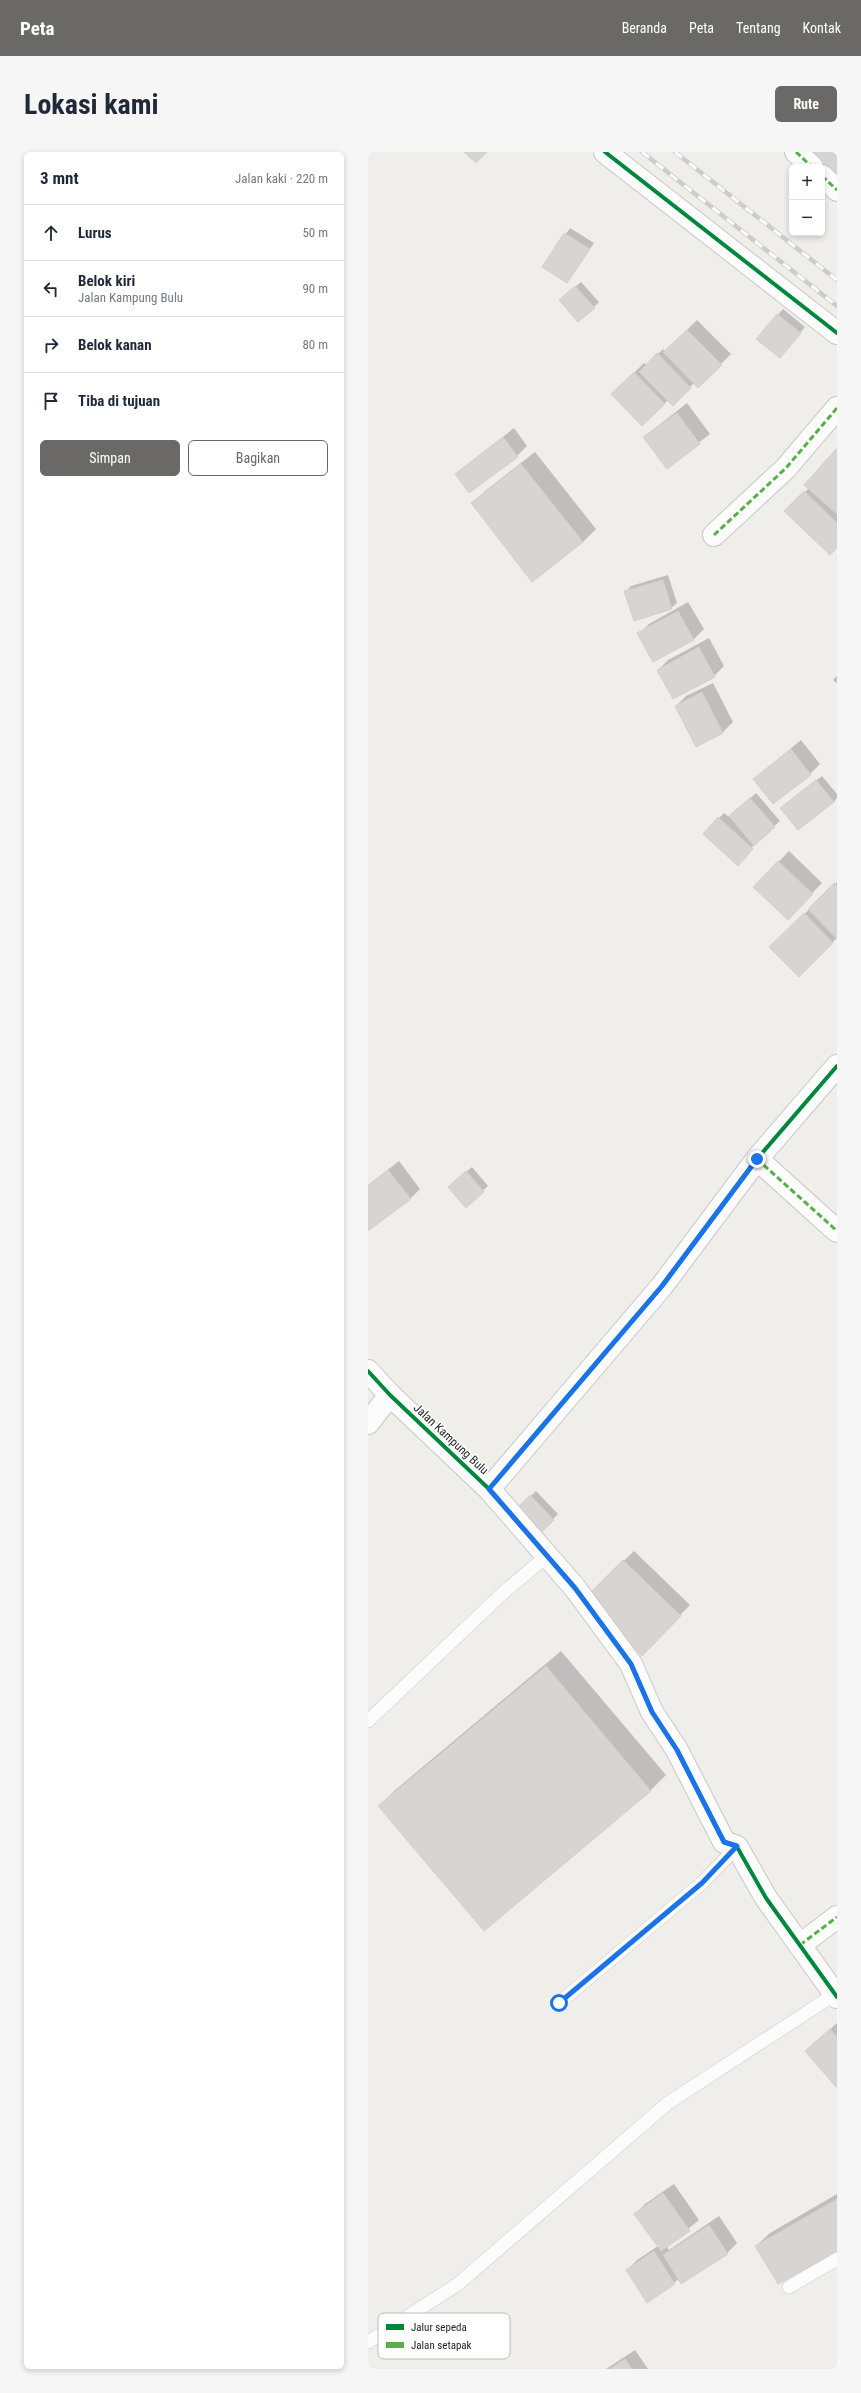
<!DOCTYPE html>
<html lang="id">
<head>
<meta charset="utf-8">
<style>
	:root { --surface:#fff; --page:#f6f6f7; --text:#1f2937; --muted:#747a83; --line:#e0e1e3; --accent:#6a6968 }
	body { margin:0; font-family:"Roboto Condensed",sans-serif; background:var(--page); color:var(--text) }
	.controls { position:absolute; right:12px; top:12px; display:grid; overflow:hidden; border-radius:6px; box-shadow:0 2px 6px #0003 }
	.controls button { width:36px; height:36px; display:grid; place-items:center; padding:0; border:0; border-bottom:1px solid var(--line); background:var(--surface); color:var(--text); font:20px sans-serif }
	.stop { position:absolute; width:12px; height:12px; margin:-9px; border:3px solid #1a73e8; border-radius:50%; background:#fff }
	.stop.end { background:#1a73e8; border-color:#fff; box-shadow:0 1px 4px #0008 }
	.list { margin:0; padding:0; list-style:none }
	h2 { display:flex; justify-content:space-between; align-items:center; height:52px; margin:0; padding:0 16px; font-size:17px }
	h2 small { font-size:13px; font-weight:400; color:var(--muted) }
	.list li { display:grid; grid-template-columns:26px 1fr auto; gap:12px; align-items:center; box-sizing:border-box; height:56px; padding:0 16px; border-top:1px solid var(--line) }
	.list b { display:block; font-size:15px; white-space:nowrap }
	.list p { margin:0; font-size:13px; white-space:nowrap; color:var(--muted) }
	.list em { font-size:13px; font-style:normal; color:var(--muted) }
	.actions { display:flex; gap:8px; padding:12px 16px }
	.actions a { flex:1; padding:9px 0; border:1px solid var(--accent); border-radius:6px; text-align:center; font-size:14px; color:var(--accent) }
	.actions .main { background:var(--accent); color:#fff }
	.icon { flex:none; width:22px; height:22px; fill:none; stroke:currentColor; stroke-width:2; stroke-linecap:round; stroke-linejoin:round }
	.map { position:relative; flex:none; width:469px; height:2217px; overflow:hidden; border-radius:6px }
	header { display:flex; align-items:center; gap:24px; box-sizing:border-box; height:56px; padding:0 20px; background:var(--accent); color:#fff }
	header strong { font-size:19px }
	nav { display:flex; gap:22px; margin-inline-start:auto; font-size:14px }
	.intro { display:flex; align-items:center; justify-content:space-between; box-sizing:border-box; height:96px; padding:0 24px }
	h1 { margin:0; font-size:28px }
	.button { padding:10px 18px; border-radius:6px; background:var(--accent); color:#fff; font-size:14px; font-weight:700 }
	main { display:flex; gap:24px; padding:0 24px }
	aside { flex:1; background:var(--surface); border-radius:6px; box-shadow:0 2px 6px #0003 }
	.map>svg:first-child { display:block }
	.shadow { fill:#0003 }
	.building { fill:#d7d4d2; stroke:#d3d0cc }
	.lines { fill:none; stroke-linecap:round; stroke-linejoin:round }
	.service-casing { stroke:#c9c8c7; stroke-width:14 }
	.minor-casing { stroke:#c9c8c7; stroke-width:24 }
	.tertiary-casing { stroke:#c9c8c7; stroke-width:24 }
	.service { stroke:#fdfcfc; stroke-width:13 }
	.minor { stroke:#fdfcfc; stroke-width:22 }
	.tertiary { stroke:#fdfcfc; stroke-width:22 }
	.rail-casing { stroke:#ccc; stroke-width:4.5 }
	.rail { stroke:#fff; stroke-width:3; stroke-dasharray:9; stroke-linecap:butt }
	.quiet { stroke:#55b145; stroke-width:3; stroke-dasharray:6 3; stroke-linecap:butt }
	.cycleway-casing { stroke:#fff; stroke-width:6 }
	.cycleway { stroke:#00873e; stroke-width:4 }
	.route { stroke:#1a73e8; stroke-width:5 }
	.labels { text-anchor:middle; dominant-baseline:central; stroke-width:3; stroke-linejoin:round; paint-order:stroke }
	.street-label { font-size:12px; fill:#222; stroke:#fff }
	.key { fill:#fff; stroke:#bdbdbd; stroke-width:1 }
	.key-label { font-size:11px; fill:#222 }
</style>
</head>
<body>
<header>
<strong>Peta</strong>
<nav><a>Beranda</a><a>Peta</a><a>Tentang</a><a>Kontak</a></nav>
</header>
<div class="intro"><h1>Lokasi kami</h1><a class="button">Rute</a></div>
<main>
<aside>
<h2>3 mnt<small>Jalan kaki · 220 m</small></h2>
<ul class="list">
<li><svg class="icon" aria-label="ahead" viewBox="0 0 24 24"><path d="M12 20V5M6 11l6-6 6 6"/></svg><div><b>Lurus</b></div><em>50 m</em></li>
<li><svg class="icon" aria-label="left" viewBox="0 0 24 24"><path d="M17 20v-9H6M10 6l-5 5 5 5"/></svg><div><b>Belok kiri</b><p>Jalan Kampung Bulu</p></div><em>90 m</em></li>
<li><svg class="icon" aria-label="right" viewBox="0 0 24 24"><path d="M7 20v-9h11M14 6l5 5-5 5"/></svg><div><b>Belok kanan</b></div><em>80 m</em></li>
<li><svg class="icon" aria-label="arrive" viewBox="0 0 24 24"><path d="M6 21V4h12l-3 4 3 4H6"/></svg><div><b>Tiba di tujuan</b></div></li>
</ul>
<div class="actions"><a class="main">Simpan</a><a>Bagikan</a></div>
</aside>
<div class="map">
<svg width="469" height="2217" viewBox="0 0 469 2217">
	<rect width="100%" height="100%" fill="#f0eeeb"/>
	<!-- shadow -->
	<path class="shadow" d="M 202,76 L 226,91 L 199,130 L 175,114 Z
		M 213,130 L 231,150 L 226,155 L 197,143 Z
		M 415,157 L 437,175 L 412,205 L 390,186 Z
		M 329,168 L 363,202 L 330,235 L 326,231 L 305,252 L 300,248 L 274,273 L 244,242 L 276,211 L 279,213 L 295,197 L 297,200 Z
		M 319,251 L 342,282 L 299,315 L 276,285 Z
		M 146,276 L 159,294 L 149,304 L 88,322 Z
		M 469,297 L 469,395 L 418,359 L 441,336 Z
		M 167,300 L 228,377 L 215,390 L 165,428 L 104,352 L 117,339 Z
		M 300,423 L 309,451 L 303,456 L 258,439 L 263,434 Z
		M 320,450 L 336,477 L 326,487 L 286,508 L 271,482 L 281,472 Z
		M 341,486 L 356,514 L 346,524 L 290,518 L 300,508 Z
		M 469,524 L 469,531 L 465,528 Z
		M 345,531 L 365,570 L 355,580 L 328,594 L 308,554 L 318,544 Z
		M 433,588 L 452,612 L 442,622 L 386,627 Z
		M 454,624 L 469,642 L 469,646 L 466,650 L 419,651 Z
		M 388,641 L 412,669 L 388,690 L 375,708 L 351,666 L 356,661 L 361,665 Z
		M 421,699 L 454,731 L 420,766 L 387,735 Z
		M 469,730 L 469,786 L 431,823 L 403,795 Z
		M 31,1009 L 52,1037 L 42,1047 L 0,1078 L 0,1033 Z
		M 104,1015 L 120,1034 L 98,1054 L 86,1030 Z
		M 168,1339 L 190,1362 L 169,1383 L 146,1360 Z
		M 266,1399 L 322,1453 L 274,1502 L 217,1447 Z
		M 193,1499 L 298,1623 L 283,1638 L 116,1778 L 12,1654 L 26,1639 Z
		M 469,1871 L 469,1934 L 438,1899 Z
		M 306,2032 L 331,2068 L 299,2094 L 301,2098 L 351,2064 L 369,2091 L 359,2101 L 314,2131 L 311,2127 L 279,2150 L 259,2118 L 269,2108 L 290,2094 L 267,2062 L 277,2052 Z
		M 469,2042 L 469,2097 L 388,2094 L 402,2081 Z
		M 267,2198 L 280,2217 L 238,2217 Z"/>
	<!-- building -->
	<path class="building" d="M 96,0 L 119,0 L 108,11 Z
		M 442,0 L 469,0 L 469,25 Z
		M 196,81 L 222,97 L 199,131 L 174,115 Z
		M 207,134 L 227,156 L 210,170 L 191,148 Z
		M 409,162 L 433,181 L 412,206 L 388,187 Z
		M 319,178 L 354,213 L 330,236 L 295,200 Z
		M 289,201 L 323,236 L 305,254 L 271,220 Z
		M 266,220 L 297,252 L 274,274 L 243,242 Z
		M 309,261 L 332,292 L 299,317 L 275,285 Z
		M 135,285 L 150,305 L 101,341 L 87,322 Z
		M 469,296 L 469,362 L 436,333 Z
		M 153,312 L 215,390 L 164,430 L 103,351 Z
		M 436,339 L 469,371 L 469,396 L 462,403 L 416,359 Z
		M 295,428 L 304,457 L 266,469 L 256,439 Z
		M 310,459 L 326,488 L 285,510 L 269,481 Z
		M 331,495 L 347,525 L 305,547 L 289,518 Z
		M 334,540 L 355,581 L 328,595 L 307,554 Z
		M 423,597 L 443,623 L 405,652 L 385,627 Z
		M 448,628 L 466,650 L 430,678 L 412,656 Z
		M 382,646 L 407,675 L 386,694 L 361,664 Z
		M 350,665 L 385,697 L 370,714 L 335,682 Z
		M 410,709 L 445,742 L 420,768 L 385,735 Z
		M 466,731 L 469,734 L 469,787 L 440,757 Z
		M 436,761 L 465,791 L 431,825 L 401,795 Z
		M 20,1018 L 43,1047 L 0,1079 L 0,1034 Z
		M 98,1019 L 116,1040 L 98,1056 L 80,1035 Z
		M 162,1343 L 186,1368 L 169,1385 L 145,1360 Z
		M 255,1408 L 313,1464 L 274,1504 L 216,1447 Z
		M 178,1514 L 283,1639 L 116,1779 L 10,1654 Z
		M 462,1877 L 469,1885 L 469,1936 L 437,1899 Z
		M 295,2041 L 322,2079 L 293,2099 L 266,2062 Z
		M 469,2047 L 469,2099 L 410,2132 L 387,2094 Z
		M 341,2073 L 360,2102 L 313,2132 L 295,2103 Z
		M 286,2099 L 307,2132 L 279,2151 L 258,2118 Z
		M 257,2207 L 264,2217 L 242,2217 Z"/>
	<g class="lines">
		<defs>
			<path id="service" d="M 0,1569 L 136,1440 L 180,1403
				M 191,1851 L 334,1731 L 369,1695
				M 421,2135 L 469,2107
				M 0,2190 L 90,2132 L 300,1951 L 467,1842"/>
			<path id="minor" d="M 237,0 L 469,181
				M 428,0 L 444,15
				M 454,24 L 469,38
				M 346,383 L 418,316 L 469,256
				M 389,1007 L 469,1079
				M 0,1271 L 22,1243
				M 121,1337 L 294,1134 L 389,1007 L 469,914
				M 432,1793 L 469,1765"/>
			<path id="tertiary" d="M 0,1219 L 22,1243 L 121,1337 L 207,1436 L 263,1512 L 284,1560 L 309,1598 L 356,1690 L 369,1695 L 398,1746 L 469,1845"/>
		</defs>
		<!-- service casing -->
		<use href="#service" class="service-casing"/>
		<!-- minor casing -->
		<use href="#minor" class="minor-casing"/>
		<!-- tertiary casing -->
		<use href="#tertiary" class="tertiary-casing"/>
		<!-- service -->
		<use href="#service" class="service"/>
		<!-- minor -->
		<use href="#minor" class="minor"/>
		<!-- tertiary -->
		<use href="#tertiary" class="tertiary"/>
		<defs>
			<path id="rail" d="M 274,0 L 469,154
				M 307,0 L 469,128"/>
		</defs>
		<!-- rail casing -->
		<use href="#rail" class="rail-casing"/>
		<!-- rail -->
		<use href="#rail" class="rail"/>
		<!-- quiet -->
		<path class="quiet" d="M 428,0 L 444,15
			M 454,24 L 469,38
			M 346,383 L 418,316 L 469,256
			M 389,1007 L 469,1079
			M 432,1793 L 469,1765"/>
		<defs>
			<path id="cycleway" d="M 237,0 L 469,181
				M 0,1219 L 22,1243 L 121,1337 L 207,1436 L 263,1512 L 284,1560 L 309,1598 L 356,1690 L 369,1695 L 398,1746 L 469,1845
				M 121,1337 L 294,1134 L 389,1007 L 469,914"/>
		</defs>
		<!-- cycleway casing -->
		<use href="#cycleway" class="cycleway-casing"/>
		<!-- cycleway -->
		<use href="#cycleway" class="cycleway"/>
	</g>
	<g class="lines">
		<!-- route -->
		<path class="route" d="M 191,1851 L 334,1731 L 369,1694 L 356,1690 L 309,1598 L 284,1560 L 263,1512 L 207,1436 L 121,1337 L 294,1134 L 389,1007"/>
	</g>
	<g class="labels">
		<!-- street labels -->
		<g class="street-label">
			<text transform="translate(83 1287) rotate(43)">Jalan Kampung Bulu</text>
		</g>
	</g>
	<!-- legend -->
	<rect x="10" y="2161" width="132" height="46" rx="6" class="key"/>
	<rect x="18" y="2172" width="18" height="6" fill="#00873e"/>
	<rect x="18" y="2190" width="18" height="6" fill="#55b145"/>
	<g class="key-label">
		<text x="43" y="2179">Jalur sepeda</text>
		<text x="43" y="2197">Jalan setapak</text>
	</g>
</svg>
<div class="controls">
<button>+</button>
<button>−</button>
</div>
<div class="stop" style="left:191px;top:1851px"></div>
<div class="stop end" style="left:389px;top:1007px"></div>
</div>
</main>
</body>
</html>
